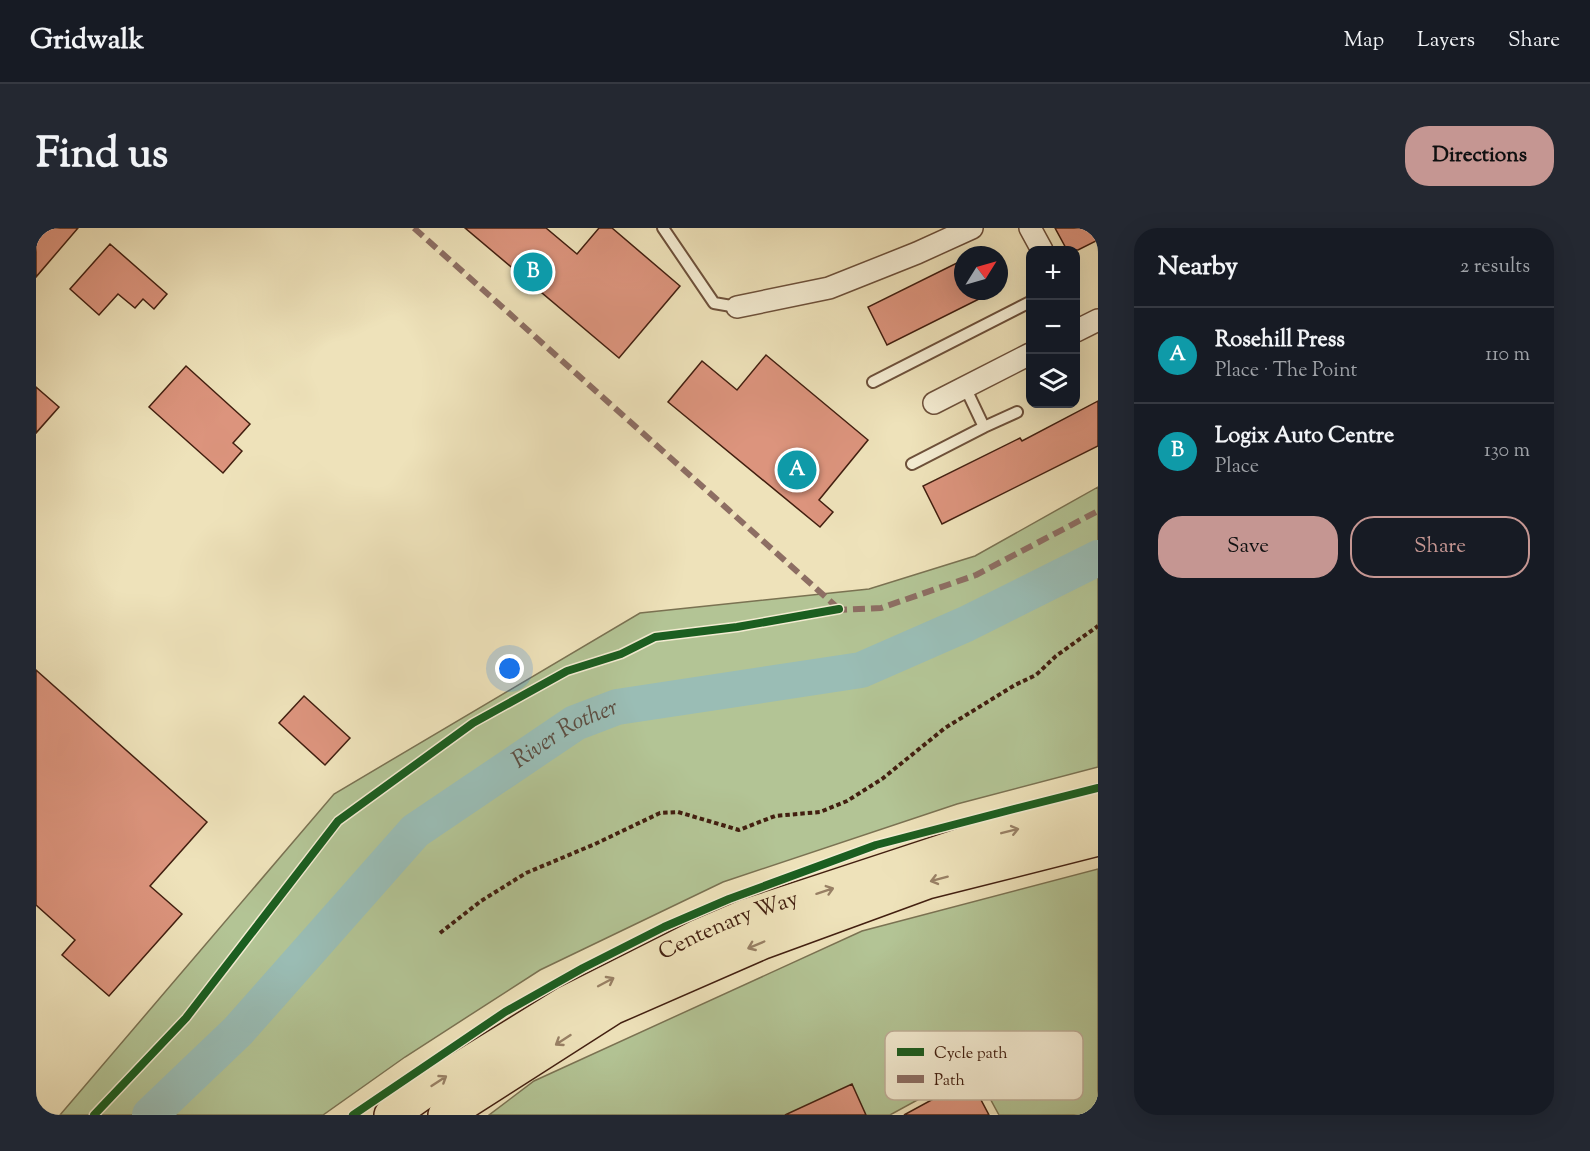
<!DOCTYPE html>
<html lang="en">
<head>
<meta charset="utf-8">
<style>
	:root { --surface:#171b24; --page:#242831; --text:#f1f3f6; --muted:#9ea1a6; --line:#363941; --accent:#c59692 }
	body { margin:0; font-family:"Sorts Mill Goudy",serif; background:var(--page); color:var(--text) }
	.controls { position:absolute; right:18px; top:18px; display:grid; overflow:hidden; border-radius:12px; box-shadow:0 6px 24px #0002 }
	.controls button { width:54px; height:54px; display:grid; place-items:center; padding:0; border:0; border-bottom:2px solid var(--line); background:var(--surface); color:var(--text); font:30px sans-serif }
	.compass { position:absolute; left:918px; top:18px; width:54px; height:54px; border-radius:50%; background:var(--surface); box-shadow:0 6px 24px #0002; rotate:53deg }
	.you { position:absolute; left:474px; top:441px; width:21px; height:21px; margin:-15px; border:4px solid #fff; border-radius:50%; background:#1a73e8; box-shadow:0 0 0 9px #1a73e833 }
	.badge { display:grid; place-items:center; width:39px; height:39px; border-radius:50%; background:var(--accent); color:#fff; font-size:20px; font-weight:700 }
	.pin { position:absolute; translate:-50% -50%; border:3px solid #fff; box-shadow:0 2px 6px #0006 }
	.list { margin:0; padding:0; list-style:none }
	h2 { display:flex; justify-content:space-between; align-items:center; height:78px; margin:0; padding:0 24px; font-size:26px }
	h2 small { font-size:20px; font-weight:400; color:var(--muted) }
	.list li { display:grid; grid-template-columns:39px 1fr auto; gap:18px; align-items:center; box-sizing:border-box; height:96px; padding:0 24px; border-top:2px solid var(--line) }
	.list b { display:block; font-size:22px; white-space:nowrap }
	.list p { margin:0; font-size:20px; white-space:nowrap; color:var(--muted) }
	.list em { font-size:20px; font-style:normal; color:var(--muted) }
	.actions { display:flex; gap:12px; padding:18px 24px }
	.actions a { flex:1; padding:14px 0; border:2px solid var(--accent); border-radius:24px; text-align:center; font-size:21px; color:var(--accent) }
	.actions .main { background:var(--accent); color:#111 }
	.icon { flex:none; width:33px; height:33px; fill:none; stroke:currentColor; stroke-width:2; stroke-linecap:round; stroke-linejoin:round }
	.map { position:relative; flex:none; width:1062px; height:887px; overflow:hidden; border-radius:24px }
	header { display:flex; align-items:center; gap:36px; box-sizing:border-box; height:84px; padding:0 30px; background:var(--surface); border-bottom:2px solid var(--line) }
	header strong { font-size:28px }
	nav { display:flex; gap:33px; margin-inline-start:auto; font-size:21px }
	.intro { display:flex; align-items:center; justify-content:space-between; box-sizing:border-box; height:144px; padding:0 36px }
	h1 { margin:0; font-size:42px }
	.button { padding:15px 27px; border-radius:24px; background:var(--accent); color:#111; font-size:21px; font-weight:700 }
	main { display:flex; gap:36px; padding:0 36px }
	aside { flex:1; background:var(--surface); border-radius:24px; box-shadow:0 6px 24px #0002 }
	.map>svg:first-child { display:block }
	.green { fill:#b3c495; stroke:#7a7252; stroke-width:1.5 }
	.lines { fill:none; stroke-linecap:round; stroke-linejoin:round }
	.river { stroke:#9abdb5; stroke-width:36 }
	.building { fill:#dc947d; stroke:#421f10; stroke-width:1.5 }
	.lane-casing { stroke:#6d503a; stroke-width:14 }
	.street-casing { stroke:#6d503a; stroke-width:24 }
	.primary-casing { stroke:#421f10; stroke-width:36 }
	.path { stroke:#421f10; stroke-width:4; stroke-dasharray:4.5 3; stroke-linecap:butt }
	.lane { stroke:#f4ecd2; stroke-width:10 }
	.street { stroke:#f4ecd2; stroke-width:21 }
	.primary { stroke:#eee2ba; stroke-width:33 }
	.quiet { stroke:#8d6e63; stroke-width:6; stroke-dasharray:12 6; stroke-linecap:butt }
	.cycleway-casing { stroke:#f4ecd2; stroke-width:11 }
	.cycleway { stroke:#1b5e20; stroke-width:8 }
	.oneway { stroke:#988065 }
	.labels { text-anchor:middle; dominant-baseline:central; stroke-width:6; stroke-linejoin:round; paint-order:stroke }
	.street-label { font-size:22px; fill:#421f10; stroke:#f4ecd2 }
	.water-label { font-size:24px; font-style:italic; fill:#5c4e42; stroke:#f4ecd2 }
	.key { fill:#f4ecd2; stroke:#bfae98; stroke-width:1.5 }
	.key-label { font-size:16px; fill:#421f10 }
</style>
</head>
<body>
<header>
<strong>Gridwalk</strong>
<nav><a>Map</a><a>Layers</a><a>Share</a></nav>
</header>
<div class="intro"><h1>Find us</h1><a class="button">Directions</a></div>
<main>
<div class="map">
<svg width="1062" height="887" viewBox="0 0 1062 887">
	<rect width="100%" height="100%" fill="#eee2ba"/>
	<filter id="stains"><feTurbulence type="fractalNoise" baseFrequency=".00333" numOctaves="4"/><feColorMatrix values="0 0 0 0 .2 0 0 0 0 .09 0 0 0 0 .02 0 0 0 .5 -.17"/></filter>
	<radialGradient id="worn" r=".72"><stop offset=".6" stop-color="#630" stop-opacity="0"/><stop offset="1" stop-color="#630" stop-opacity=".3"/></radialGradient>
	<!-- green -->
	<path class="green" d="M 1062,259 L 1062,539 L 921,576 L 687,654 L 504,742 L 369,829 L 287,887 L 24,887 L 298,566 L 604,385 L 833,361 L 939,328 Z
		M 1062,641 L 1062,887 L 963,887 L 938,841 L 854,887 L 453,887 L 498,853 L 826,703 Z"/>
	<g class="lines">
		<!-- river -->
		<path class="river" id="s1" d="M 114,887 L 202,803 L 379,603 L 539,495 L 581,479 L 825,442 L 930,396 L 1062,330"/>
	</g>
	<!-- building -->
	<path class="building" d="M 8,0 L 42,0 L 0,49 L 0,10 Z
		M 429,0 L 510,0 L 541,26 L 563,0 L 576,0 L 644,58 L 583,130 Z
		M 1019,0 L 1062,0 L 1062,12 L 1042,22 L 1031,22 Z
		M 74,16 L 131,66 L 118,81 L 107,71 L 99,80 L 82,66 L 63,87 L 34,61 Z
		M 927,32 L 927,63 L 959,63 L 851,117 L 832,79 Z
		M 730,127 L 832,212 L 783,272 L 797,284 L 784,299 L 632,174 L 666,133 L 701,162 Z
		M 150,138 L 214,196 L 197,215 L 206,223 L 187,245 L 113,179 Z
		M 0,159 L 23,179 L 0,205 Z
		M 1062,173 L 1062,218 L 906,296 L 887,258 L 984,210 L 986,213 Z
		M 0,442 L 171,594 L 114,658 L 146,686 L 73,768 L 26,727 L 39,712 L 0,677 Z
		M 268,468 L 314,510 L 289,537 L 243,495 Z
		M 934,851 L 953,887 L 868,887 Z
		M 816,856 L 830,887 L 749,887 Z"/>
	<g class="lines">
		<defs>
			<path id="lane" d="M 627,0 L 678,75 L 701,79
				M 837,154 L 994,74
				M 929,159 L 948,199 L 981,184
				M 876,236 L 948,199"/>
			<path id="street" d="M 994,0 L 1006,22
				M 701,79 L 793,60 L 881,25 L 936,0
				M 1040,103 L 1062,92
				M 898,175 L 994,126"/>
			<g id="primary">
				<path id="s2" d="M 355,887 L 399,856 L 530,775 L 661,709 L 710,688 L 953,608 L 1062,581"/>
				<path d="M 409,887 L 576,780 L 727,714 L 891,654 L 1062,611"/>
			</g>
		</defs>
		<!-- lane casing -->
		<use href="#lane" class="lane-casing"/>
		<!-- street casing -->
		<use href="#street" class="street-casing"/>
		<!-- primary casing -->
		<use href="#primary" class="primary-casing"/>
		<!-- path -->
		<path class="path" d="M 404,705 L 445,673 L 490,645 L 559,616 L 624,585 L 642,584 L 703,602 L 739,588 L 784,584 L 811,573 L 846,551 L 909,500 L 979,457 L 1000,447 L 1020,428 L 1062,398"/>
		<!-- lane -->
		<use href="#lane" class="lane"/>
		<!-- street -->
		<use href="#street" class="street"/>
		<!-- primary -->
		<use href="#primary" class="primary"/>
		<!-- quiet -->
		<path class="quiet" d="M 378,0 L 803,381
			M 799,382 L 845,380 L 940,347 L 1062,283"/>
		<defs>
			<path id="cycleway" d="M 58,887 L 150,790 L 302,593 L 437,495 L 531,443 L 585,426 L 619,409 L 701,399 L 803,381
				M 317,887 L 469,784 L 547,740 L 628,699 L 693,671 L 840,617 L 978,581 L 1062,560"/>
		</defs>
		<!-- cycleway casing -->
		<use href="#cycleway" class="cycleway-casing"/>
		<!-- cycleway -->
		<use href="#cycleway" class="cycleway"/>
	</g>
	<!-- one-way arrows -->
	<defs><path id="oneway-shaft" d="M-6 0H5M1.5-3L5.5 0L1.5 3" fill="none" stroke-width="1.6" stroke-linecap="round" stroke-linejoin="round" transform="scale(1.5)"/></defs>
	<g class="oneway">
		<use href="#oneway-shaft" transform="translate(974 603) rotate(-14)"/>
		<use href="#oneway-shaft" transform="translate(903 651) rotate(165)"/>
		<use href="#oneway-shaft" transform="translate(789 663) rotate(-18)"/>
		<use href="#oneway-shaft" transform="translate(720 717) rotate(157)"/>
		<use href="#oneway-shaft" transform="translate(570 754) rotate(-28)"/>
		<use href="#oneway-shaft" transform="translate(527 812) rotate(147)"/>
		<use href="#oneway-shaft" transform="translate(403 853) rotate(-33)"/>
	</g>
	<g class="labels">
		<!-- street labels -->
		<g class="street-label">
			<text stroke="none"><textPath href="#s2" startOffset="388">Centenary Way</textPath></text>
		</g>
		<!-- water labels -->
		<g class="water-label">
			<text stroke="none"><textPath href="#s1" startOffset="568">River Rother</textPath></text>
		</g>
	</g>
	<!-- legend -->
	<rect x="849" y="803" width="198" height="69" rx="9" class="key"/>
	<rect x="861" y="820" width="27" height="8" fill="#1b5e20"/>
	<rect x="861" y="847" width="27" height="8" fill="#8d6e63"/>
	<g class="key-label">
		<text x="898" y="830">Cycle path</text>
		<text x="898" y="857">Path</text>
	</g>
	<rect width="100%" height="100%" filter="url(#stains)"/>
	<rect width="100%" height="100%" fill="url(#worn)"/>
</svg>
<div class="controls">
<button>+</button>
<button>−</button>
<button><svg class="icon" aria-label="layers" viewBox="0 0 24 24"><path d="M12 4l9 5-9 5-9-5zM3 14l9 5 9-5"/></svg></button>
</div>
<svg class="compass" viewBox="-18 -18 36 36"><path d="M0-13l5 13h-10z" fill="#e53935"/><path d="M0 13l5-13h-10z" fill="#9ea1a6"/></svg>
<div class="you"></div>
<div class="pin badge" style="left:761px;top:242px;background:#0f9aa8">A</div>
<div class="pin badge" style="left:497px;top:44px;background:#0f9aa8">B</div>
</div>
<aside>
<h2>Nearby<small>2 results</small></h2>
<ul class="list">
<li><span class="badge" style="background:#0f9aa8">A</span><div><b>Rosehill Press</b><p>Place · The Point</p></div><em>110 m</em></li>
<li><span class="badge" style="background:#0f9aa8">B</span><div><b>Logix Auto Centre</b><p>Place</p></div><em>130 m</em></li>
</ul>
<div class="actions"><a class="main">Save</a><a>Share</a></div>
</aside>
</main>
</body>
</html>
